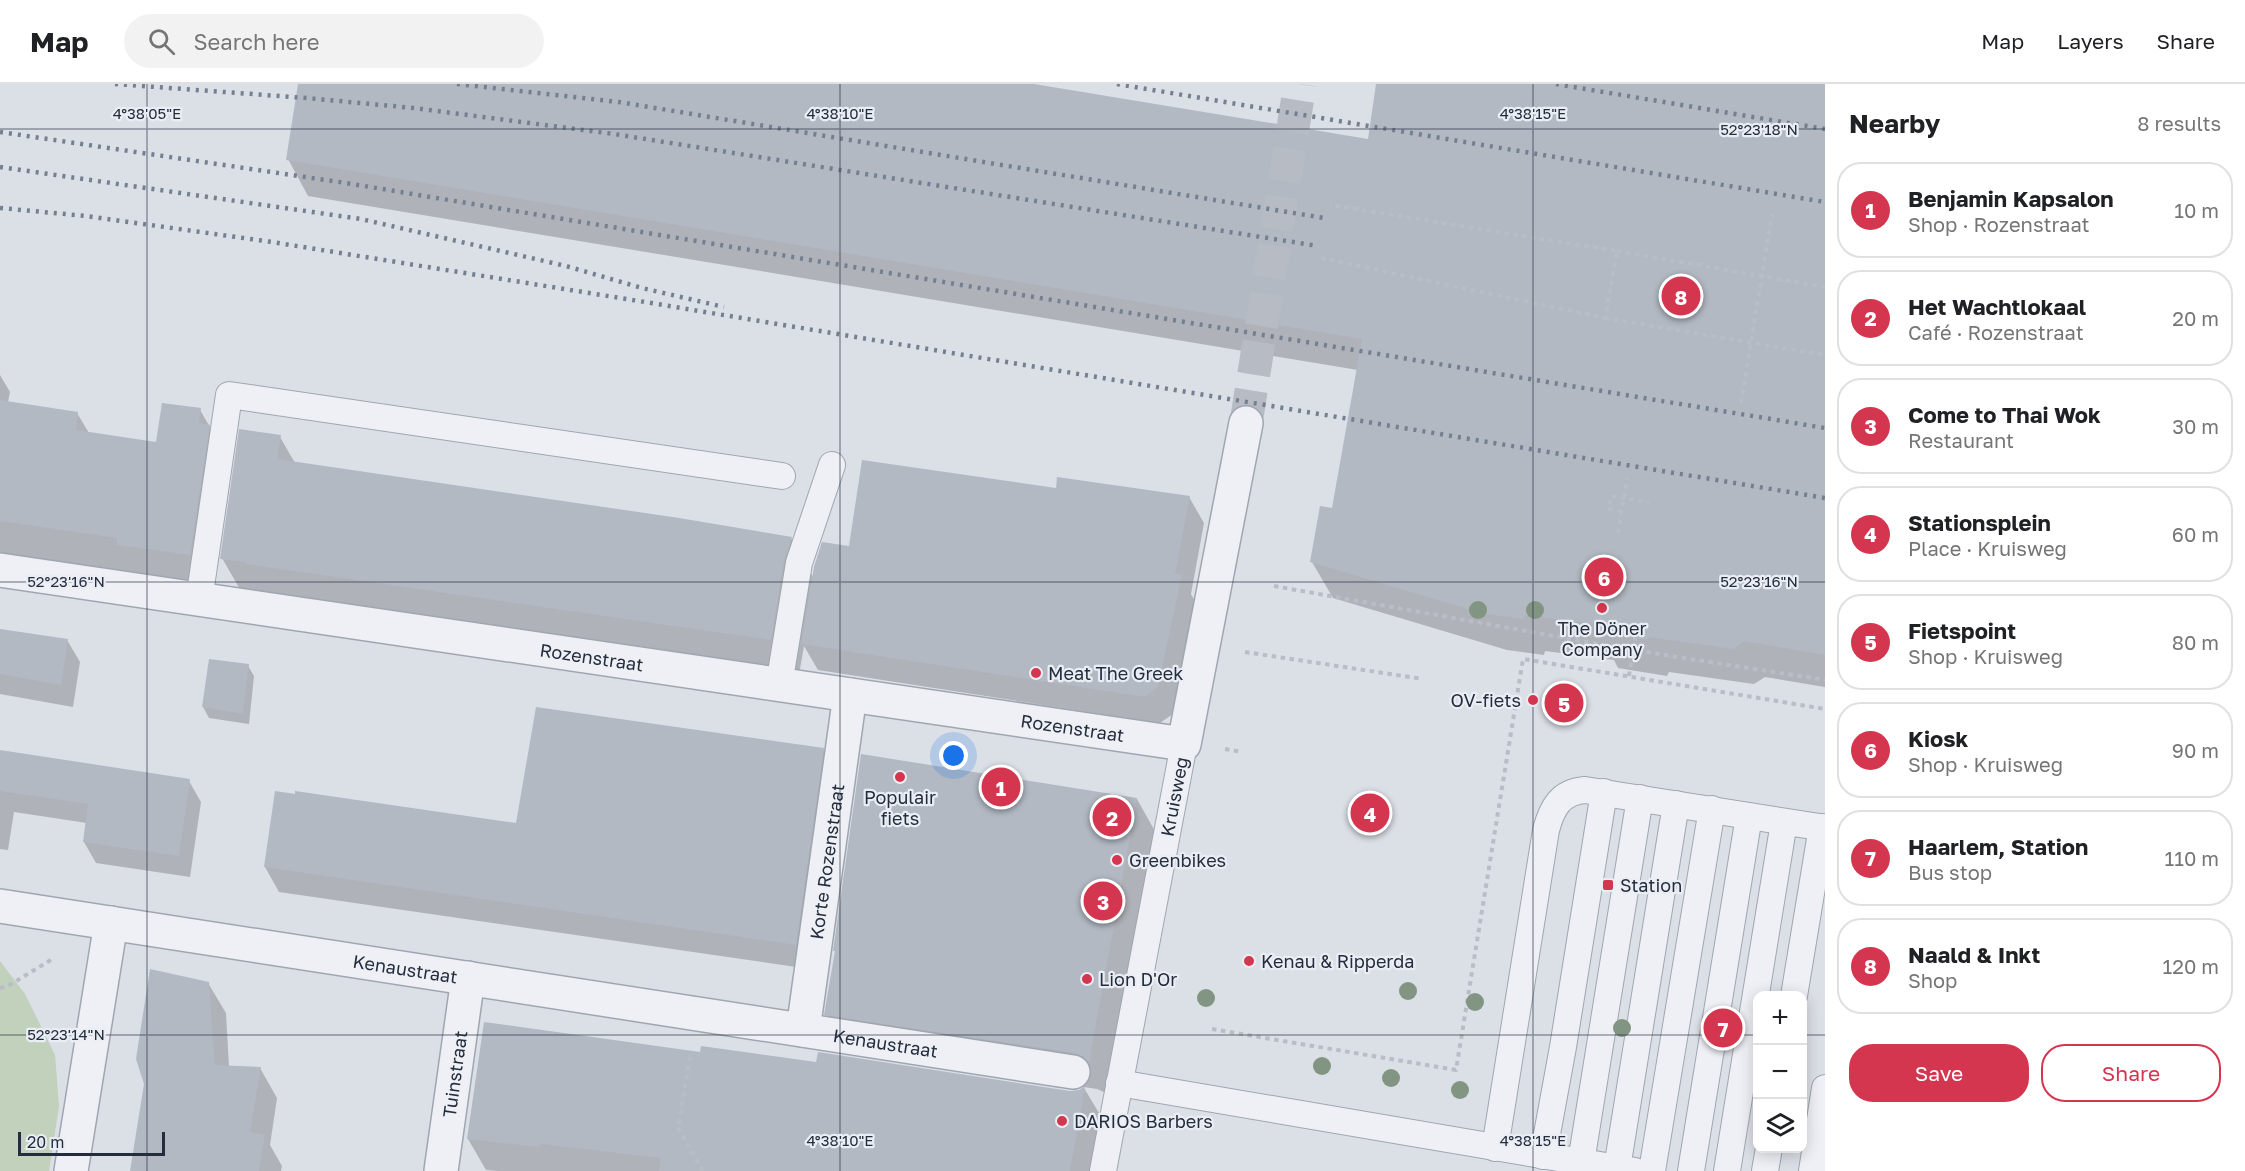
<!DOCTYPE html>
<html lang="en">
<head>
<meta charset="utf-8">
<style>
	:root { --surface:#fff; --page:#f2f2f2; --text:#202124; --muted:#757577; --line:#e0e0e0; --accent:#d5364f }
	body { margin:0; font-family:"Golos Text",sans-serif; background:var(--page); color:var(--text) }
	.controls { position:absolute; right:18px; bottom:18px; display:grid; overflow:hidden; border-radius:12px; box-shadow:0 3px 15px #0003 }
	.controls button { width:54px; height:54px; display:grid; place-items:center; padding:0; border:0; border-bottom:2px solid var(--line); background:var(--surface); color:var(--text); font:30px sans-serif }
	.scale { position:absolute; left:18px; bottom:15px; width:147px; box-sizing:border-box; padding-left:6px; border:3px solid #242d3d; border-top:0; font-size:16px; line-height:21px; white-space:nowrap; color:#242d3d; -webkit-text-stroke:4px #eaeef4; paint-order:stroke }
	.you { position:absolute; left:954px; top:672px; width:21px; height:21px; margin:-15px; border:4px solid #fff; border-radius:50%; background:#1a73e8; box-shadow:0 0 0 9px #1a73e833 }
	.badge { display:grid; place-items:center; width:39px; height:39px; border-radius:50%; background:var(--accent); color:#fff; font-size:20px; font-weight:700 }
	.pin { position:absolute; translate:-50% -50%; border:3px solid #fff; box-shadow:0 2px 6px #0006 }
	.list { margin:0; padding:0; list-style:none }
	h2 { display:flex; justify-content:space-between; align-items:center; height:78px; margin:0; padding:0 24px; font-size:26px }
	h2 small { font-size:20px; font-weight:400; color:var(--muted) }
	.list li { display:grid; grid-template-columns:39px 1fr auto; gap:18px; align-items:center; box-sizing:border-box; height:96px; margin:0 12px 12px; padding:0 12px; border:2px solid var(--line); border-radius:24px }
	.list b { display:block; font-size:22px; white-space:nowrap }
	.list p { margin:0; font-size:20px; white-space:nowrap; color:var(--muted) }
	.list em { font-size:20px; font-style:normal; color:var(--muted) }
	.actions { display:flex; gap:12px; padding:18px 24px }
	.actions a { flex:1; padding:14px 0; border:2px solid var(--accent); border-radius:24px; text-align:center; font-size:21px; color:var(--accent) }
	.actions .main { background:var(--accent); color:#fff }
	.icon { flex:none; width:33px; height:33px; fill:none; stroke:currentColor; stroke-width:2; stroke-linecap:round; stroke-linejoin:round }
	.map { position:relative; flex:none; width:1825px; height:1087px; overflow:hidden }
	header { display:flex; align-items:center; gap:36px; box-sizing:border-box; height:84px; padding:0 30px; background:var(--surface); border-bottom:2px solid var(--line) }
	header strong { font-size:28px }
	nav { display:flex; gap:33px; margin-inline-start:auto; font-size:21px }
	.search { width:420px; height:54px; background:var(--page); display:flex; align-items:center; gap:15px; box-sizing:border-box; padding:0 21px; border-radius:33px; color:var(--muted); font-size:22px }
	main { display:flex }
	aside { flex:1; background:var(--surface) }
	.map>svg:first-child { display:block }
	.green { fill:#c1d1bb }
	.shadow { fill:#0003 }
	.building { fill:#b2b9c3 }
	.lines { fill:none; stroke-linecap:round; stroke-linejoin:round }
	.minor-tunnel { stroke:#b6bbc4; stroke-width:33; stroke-dasharray:33 16; stroke-linecap:butt }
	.service-casing { stroke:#a0a6b0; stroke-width:28 }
	.minor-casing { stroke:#a0a6b0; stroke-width:36 }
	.path { stroke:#b9bdc5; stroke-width:4; stroke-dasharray:4.5 4.5; stroke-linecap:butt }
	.service { stroke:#eef0f5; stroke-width:26 }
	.minor { stroke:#eef0f5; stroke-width:33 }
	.rail { stroke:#747f91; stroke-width:4.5; stroke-dasharray:3 6; stroke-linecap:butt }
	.tree { fill:#829582 }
	.ticks { fill:none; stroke:#242d3d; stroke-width:1.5; stroke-opacity:0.45 }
	.poi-dot { fill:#d5364f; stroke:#eaeef4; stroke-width:2 }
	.labels { text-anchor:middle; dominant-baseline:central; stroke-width:4.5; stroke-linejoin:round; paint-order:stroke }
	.poi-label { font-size:18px; fill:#242d3d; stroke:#eaeef4; text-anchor:start }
	.street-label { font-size:18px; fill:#242d3d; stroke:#eaeef4 }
	.ticks-label { font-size:15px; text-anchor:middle; fill:#242d3d; stroke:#eaeef4; stroke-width:4.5; stroke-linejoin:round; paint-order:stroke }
</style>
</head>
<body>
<header>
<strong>Map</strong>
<div class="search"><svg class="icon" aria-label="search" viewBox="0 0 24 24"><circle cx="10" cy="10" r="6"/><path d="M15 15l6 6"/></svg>Search here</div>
<nav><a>Map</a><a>Layers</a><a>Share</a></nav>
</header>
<main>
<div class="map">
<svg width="1825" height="1087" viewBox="0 0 1825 1087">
	<rect width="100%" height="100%" fill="#dbdfe6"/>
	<!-- green -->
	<path class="green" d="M 0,877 L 25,910 L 55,971 L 59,1022 L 49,1087 L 0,1087 Z"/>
	<!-- shadow -->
	<path class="shadow" d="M 300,0 L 1026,0 L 1369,56 L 1378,0 L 1825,0 L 1825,603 L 1765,593 L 1754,600 L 1669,588 L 1667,592 L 1618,584 L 1614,576 L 1545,567 L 1544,571 L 1507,566 L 1333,514 L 1312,478 L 1333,426 L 1358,286 L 308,112 L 288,75 Z
		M 0,291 L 10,308 L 8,318 L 77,329 L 89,349 L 158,360 L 200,326 L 221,362 L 211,506 L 135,489 L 0,469 Z
		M 280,353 L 295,379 L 791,454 L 813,493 L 850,464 L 1057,406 L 1189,413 L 1204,439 L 1191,510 L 1196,519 L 1173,630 L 1160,639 L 818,586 L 804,562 L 797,602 L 249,521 L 222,474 Z
		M 0,546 L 67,556 L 80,578 L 73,623 L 0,610 Z
		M 248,582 L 254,592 L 249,640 L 209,634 L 203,623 Z
		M 823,665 L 837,690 L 810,885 L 279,808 L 265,783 L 517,741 Z
		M 0,668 L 189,697 L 201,718 L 190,793 L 96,779 L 84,758 L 87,739 L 14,728 L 8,766 L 0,765 Z
		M 1137,715 L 1157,751 L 1106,1009 L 1097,1005 L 846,966 L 826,930 L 836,869 L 835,867 Z
		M 208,899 L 226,929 L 229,983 L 260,984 L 277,1014 L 270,1061 L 282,1082 L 281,1087 L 132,1087 Z
		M 702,970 L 817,980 L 1070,1008 L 1080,1007 L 1084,1004 L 1102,1034 L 1092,1087 L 498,1087 L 486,1086 L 468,1055 Z"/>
	<!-- building -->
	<path class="building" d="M 298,0 L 1034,0 L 1368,55 L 1376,0 L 1825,0 L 1825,571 L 1744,557 L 1733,565 L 1648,553 L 1646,556 L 1596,548 L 1595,540 L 1525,531 L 1524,535 L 1485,530 L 1310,478 L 1320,422 L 1332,424 L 1362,255 L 286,76 Z
		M 0,316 L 78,328 L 76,346 L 156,358 L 162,319 L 201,324 L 199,339 L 210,341 L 190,471 L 117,461 L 117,454 L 0,437 Z
		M 239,345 L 281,351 L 277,375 L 679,434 L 792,453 L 784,476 L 771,556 L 246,480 L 246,478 L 220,475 Z
		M 862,376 L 1056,404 L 1057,393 L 1190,412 L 1175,490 L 1182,491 L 1158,603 L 1145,613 L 801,560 L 814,483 L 822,458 L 849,462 Z
		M 0,545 L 68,555 L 61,601 L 0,590 Z
		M 209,575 L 249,580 L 243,630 L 202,623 Z
		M 536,623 L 824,664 L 796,861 L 264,783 L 275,707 L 295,710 L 295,707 L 516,739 Z
		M 0,666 L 190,695 L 179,772 L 83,758 L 88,720 L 0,707 Z
		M 861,670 L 1137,714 L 1089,979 L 1084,973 L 1076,969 L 824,931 L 835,867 L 833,867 Z
		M 150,885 L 209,898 L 215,981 L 261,983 L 250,1048 L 265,1051 L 259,1087 L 130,1087 L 144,1000 L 136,975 Z
		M 484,938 L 700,968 L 701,962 L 816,978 L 818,968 L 1070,1007 L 1079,1006 L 1085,1002 L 1070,1087 L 659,1087 L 661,1074 L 541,1060 L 540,1063 L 467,1055 Z"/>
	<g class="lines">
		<!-- minor-tunnel -->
		<path class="minor-tunnel" d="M 1246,339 L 1300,0"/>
		<defs>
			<g id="service">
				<path d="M 199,516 L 229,311 L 782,392"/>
				<path d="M 779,601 L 799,479 L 832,381"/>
				<path d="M 1794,912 L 1822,743"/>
				<path d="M 1119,999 L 1635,1087"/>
				<path d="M 1495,1064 L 1546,746 C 1552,724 1560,708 1585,706 L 1825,744"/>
				<path d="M 1543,1072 L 1563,963 L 1604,708"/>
				<path d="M 1581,1078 L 1640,714"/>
				<path d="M 1617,1084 L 1676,720"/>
				<path id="s1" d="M 1103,1087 L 1184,660"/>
				<path d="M 1652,1087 L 1712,725"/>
				<path d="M 1691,1087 L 1749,732"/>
				<path d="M 1727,1087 L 1784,738"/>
				<path d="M 1765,1087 L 1769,1064"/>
				<path d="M 1812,1087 L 1825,1004"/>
			</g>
			<g id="minor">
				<path id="s2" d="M 0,486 L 1184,660 L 1246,339"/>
				<path id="s3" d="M 0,822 L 1073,988"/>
				<path id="s4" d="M 803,946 L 850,611"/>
				<path d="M 71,1087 L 111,839"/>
				<path id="s5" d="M 441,1087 L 468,894"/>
			</g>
		</defs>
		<!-- service casing -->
		<use href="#service" class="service-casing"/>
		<!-- minor casing -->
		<use href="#minor" class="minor-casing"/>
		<!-- path -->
		<path class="path" d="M 1617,167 L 1825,203
			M 1321,174 L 1605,234 L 1617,167 L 1330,121
			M 1605,234 L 1825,271
			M 1741,319 L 1772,130
			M 1622,427 L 1609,425 L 1611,412 L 1649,418
			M 1618,449 L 1627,394
			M 1274,502 L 1633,566 L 1825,596
			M 1245,568 L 1423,595
			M 1629,592 L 1635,554
			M 1225,665 L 1242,668
			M 0,904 L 8,902 L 54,874
			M 1212,945 L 1456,986 L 1523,575 L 1825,625
			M 690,973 L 678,1044 L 703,1087"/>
		<!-- service -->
		<use href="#service" class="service"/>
		<!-- minor -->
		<use href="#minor" class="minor"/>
		<!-- rail -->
		<path class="rail" d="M 115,0 L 306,14 L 414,24 L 614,50 L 1318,162
			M 457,0 L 619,18 L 1324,134
			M 1117,0 L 1825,118
			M 1556,0 L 1825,45
			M 0,48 L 346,99 L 1825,344
			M 0,83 L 361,135 L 566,182 L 642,204 L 724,223
			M 0,124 L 86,132 L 272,158 L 639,217 L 1825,414"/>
	</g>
	<!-- trees -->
	<g class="tree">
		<circle cx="1478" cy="526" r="9"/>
		<circle cx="1535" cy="526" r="9"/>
		<circle cx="1408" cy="907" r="9"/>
		<circle cx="1206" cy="914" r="9"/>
		<circle cx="1475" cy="918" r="9"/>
		<circle cx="1622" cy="944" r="9"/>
		<circle cx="1322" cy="982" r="9"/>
		<circle cx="1391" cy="994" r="9"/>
		<circle cx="1460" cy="1006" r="9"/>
	</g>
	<!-- ticks -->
	<path class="ticks" d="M 147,0 L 147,1087M 840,0 L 840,1087M 1533,0 L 1533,1087M 0,45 L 1825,45M 0,498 L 1825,498M 0,951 L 1758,951M 1802,951 L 1825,951"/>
	<!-- markers -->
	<g class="poi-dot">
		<circle cx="1602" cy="524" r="6"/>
		<circle cx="1036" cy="589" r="6"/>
		<circle cx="1533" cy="616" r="6"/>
		<circle cx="900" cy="693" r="6"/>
		<circle cx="1117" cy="776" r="6"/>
		<rect x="1602" y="795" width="12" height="12" rx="3"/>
		<circle cx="1249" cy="877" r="6"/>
		<circle cx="1087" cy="895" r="6"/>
		<circle cx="1062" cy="1037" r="6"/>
	</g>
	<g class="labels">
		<!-- poi labels -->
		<g class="poi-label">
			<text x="1602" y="544" text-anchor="middle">The Döner<tspan x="1602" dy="21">Company</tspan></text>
			<text x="1048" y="589">Meat The Greek</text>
			<text x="1521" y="616" text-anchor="end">OV-fiets</text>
			<text x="900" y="713" text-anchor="middle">Populair<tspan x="900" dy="21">fiets</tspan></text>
			<text x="1129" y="776">Greenbikes</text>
			<text x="1620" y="801">Station</text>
			<text x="1261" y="877">Kenau &amp; Ripperda</text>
			<text x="1099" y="895">Lion D'Or</text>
			<text x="1074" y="1037">DARIOS Barbers</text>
		</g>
		<!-- street labels -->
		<g class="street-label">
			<text stroke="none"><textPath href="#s2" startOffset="598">Rozenstraat</textPath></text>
			<text stroke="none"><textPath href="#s2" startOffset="1084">Rozenstraat</textPath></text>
			<text stroke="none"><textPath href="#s1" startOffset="381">Kruisweg</textPath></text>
			<text stroke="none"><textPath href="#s4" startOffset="170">Korte Rozenstraat</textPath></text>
			<text stroke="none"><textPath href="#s3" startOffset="410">Kenaustraat</textPath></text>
			<text stroke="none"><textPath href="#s3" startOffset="896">Kenaustraat</textPath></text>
			<text stroke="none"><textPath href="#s5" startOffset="98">Tuinstraat</textPath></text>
		</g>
	</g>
	<g class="ticks-label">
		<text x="147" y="35">4°38'05"E</text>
		<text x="840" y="35">4°38'10"E</text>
		<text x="1533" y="35">4°38'15"E</text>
		<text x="1759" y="51">52°23'18"N</text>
		<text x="66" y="503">52°23'16"N</text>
		<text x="1759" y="503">52°23'16"N</text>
		<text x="66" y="956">52°23'14"N</text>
		<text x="840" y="1062">4°38'10"E</text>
		<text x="1533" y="1062">4°38'15"E</text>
	</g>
</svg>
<div class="controls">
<button>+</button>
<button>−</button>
<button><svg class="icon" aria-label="layers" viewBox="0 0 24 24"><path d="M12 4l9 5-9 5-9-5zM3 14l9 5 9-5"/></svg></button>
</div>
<div class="scale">20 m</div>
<div class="you"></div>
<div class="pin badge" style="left:1001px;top:703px">1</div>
<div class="pin badge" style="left:1112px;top:733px">2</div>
<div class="pin badge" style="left:1103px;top:817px">3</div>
<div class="pin badge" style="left:1370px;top:729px">4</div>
<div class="pin badge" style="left:1564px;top:619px">5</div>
<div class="pin badge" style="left:1604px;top:493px">6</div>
<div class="pin badge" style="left:1723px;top:944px">7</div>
<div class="pin badge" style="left:1681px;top:212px">8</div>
</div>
<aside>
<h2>Nearby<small>8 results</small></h2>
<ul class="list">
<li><span class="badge">1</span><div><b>Benjamin Kapsalon</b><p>Shop · Rozenstraat</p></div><em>10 m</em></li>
<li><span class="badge">2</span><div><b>Het Wachtlokaal</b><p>Café · Rozenstraat</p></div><em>20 m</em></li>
<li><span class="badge">3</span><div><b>Come to Thai Wok</b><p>Restaurant</p></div><em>30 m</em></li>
<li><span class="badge">4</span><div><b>Stationsplein</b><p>Place · Kruisweg</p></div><em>60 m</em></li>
<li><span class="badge">5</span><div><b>Fietspoint</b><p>Shop · Kruisweg</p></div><em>80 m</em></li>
<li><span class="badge">6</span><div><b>Kiosk</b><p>Shop · Kruisweg</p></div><em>90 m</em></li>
<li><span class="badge">7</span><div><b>Haarlem, Station</b><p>Bus stop</p></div><em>110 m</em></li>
<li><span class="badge">8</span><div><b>Naald &amp; Inkt</b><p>Shop</p></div><em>120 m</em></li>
</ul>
<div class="actions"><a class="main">Save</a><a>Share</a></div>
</aside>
</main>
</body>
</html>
